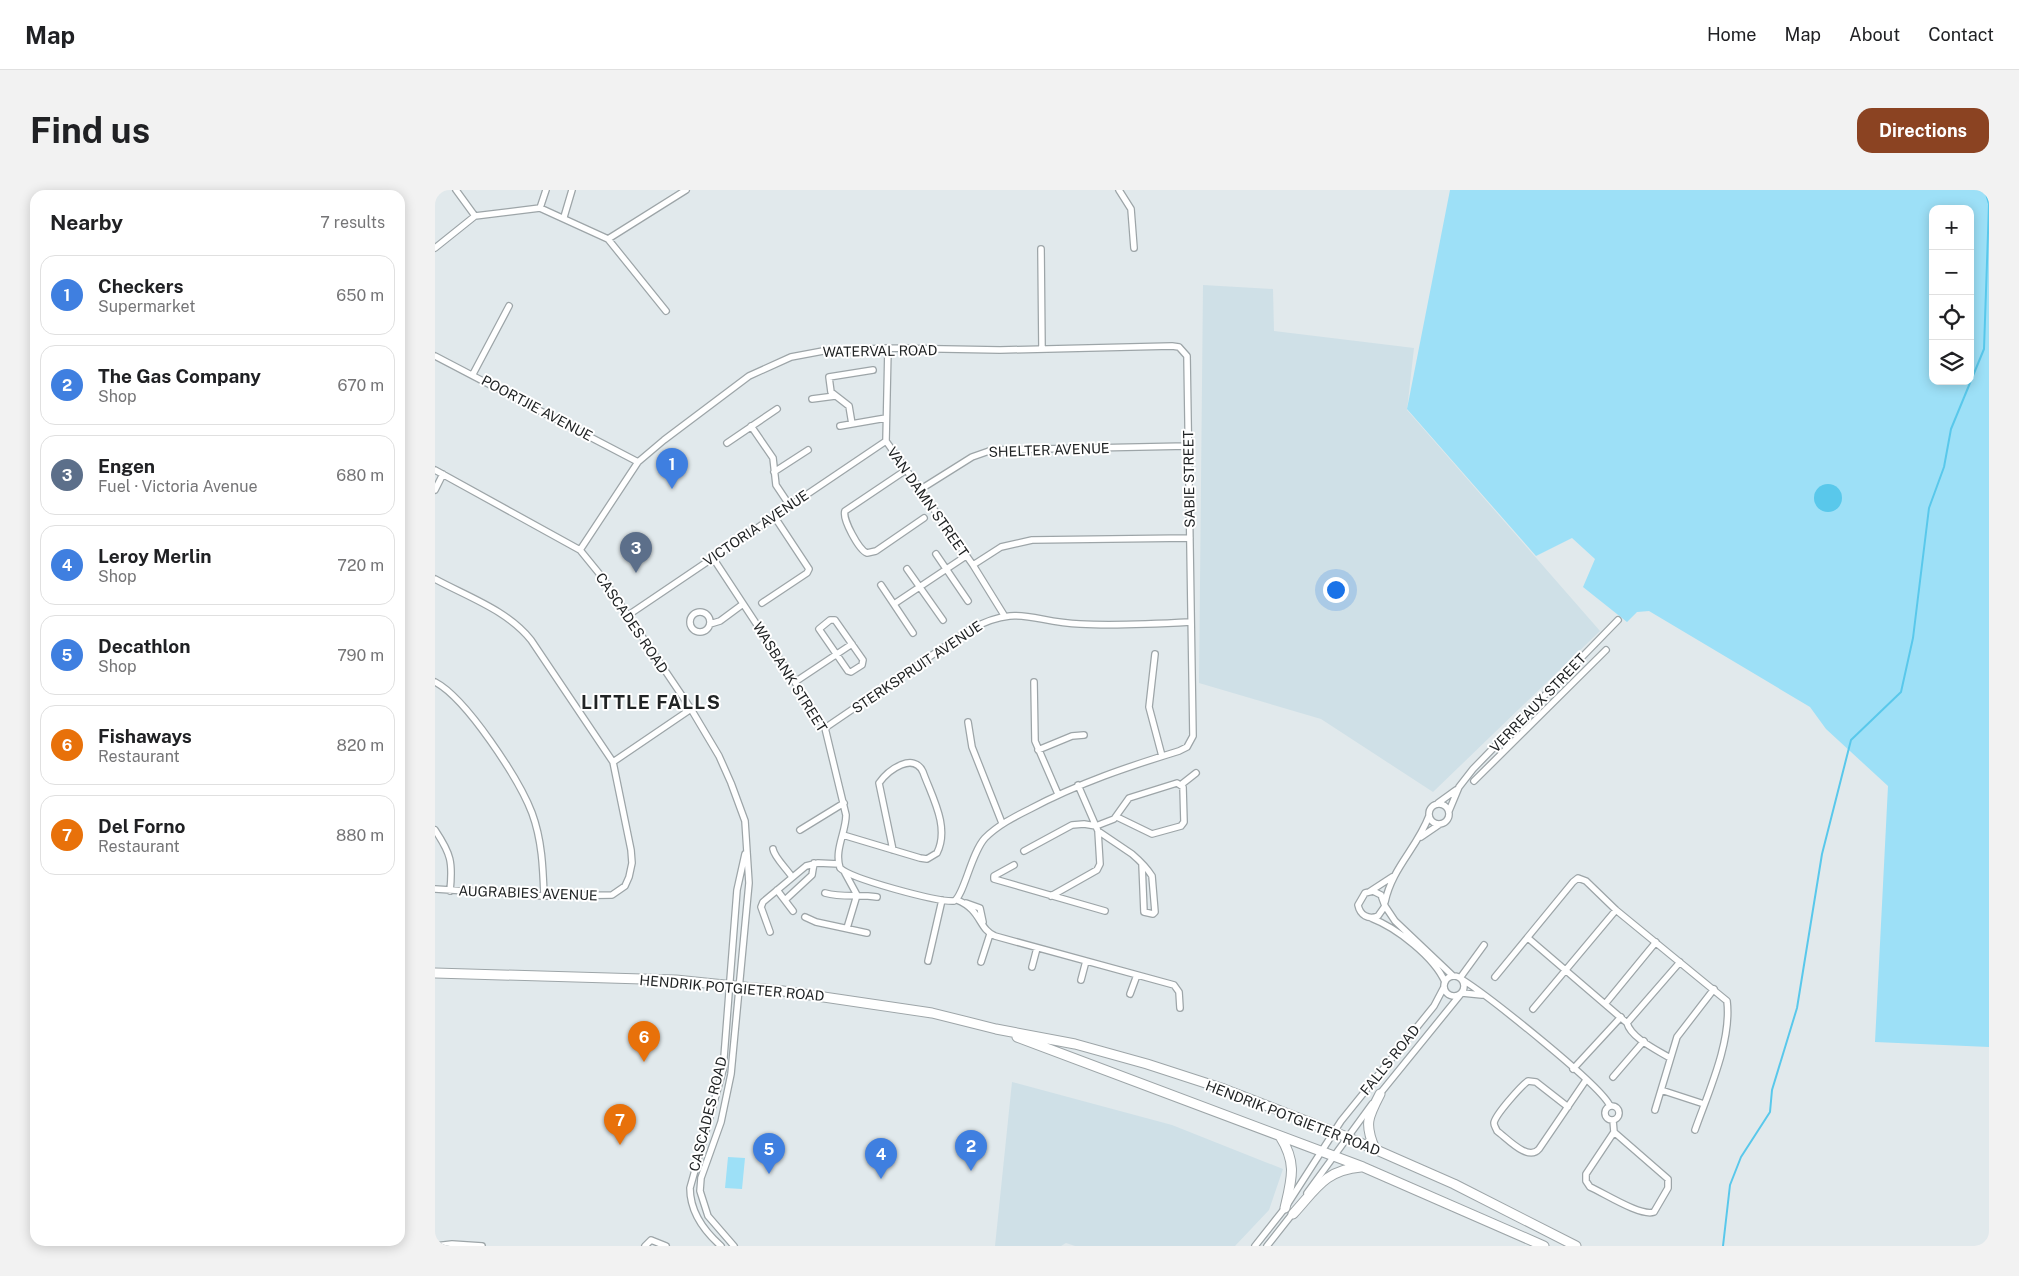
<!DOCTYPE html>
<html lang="en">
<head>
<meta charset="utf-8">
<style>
	:root { --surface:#fff; --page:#f2f2f2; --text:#202124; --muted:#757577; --line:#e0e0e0; --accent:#8b4322 }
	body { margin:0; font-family:"Public Sans",sans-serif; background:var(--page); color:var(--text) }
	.controls { position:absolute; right:15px; top:15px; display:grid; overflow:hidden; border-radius:10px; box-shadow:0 2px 12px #0003 }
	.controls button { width:45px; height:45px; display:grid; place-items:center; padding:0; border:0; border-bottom:1px solid var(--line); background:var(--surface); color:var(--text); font:25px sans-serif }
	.you { position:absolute; left:900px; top:399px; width:18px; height:18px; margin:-12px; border:4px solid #fff; border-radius:50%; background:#1a73e8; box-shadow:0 0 0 8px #1a73e833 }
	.badge { display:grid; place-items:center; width:32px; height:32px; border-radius:50%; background:var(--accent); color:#fff; font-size:16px; font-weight:700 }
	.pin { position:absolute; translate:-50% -41px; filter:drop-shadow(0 1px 2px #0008) }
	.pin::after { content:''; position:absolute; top:26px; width:18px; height:15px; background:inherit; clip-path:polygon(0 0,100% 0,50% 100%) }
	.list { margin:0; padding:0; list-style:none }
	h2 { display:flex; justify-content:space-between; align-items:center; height:65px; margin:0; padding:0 20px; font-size:21px }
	h2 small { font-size:16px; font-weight:400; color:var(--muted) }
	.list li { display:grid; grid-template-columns:32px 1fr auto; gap:15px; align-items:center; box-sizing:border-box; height:80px; margin:0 10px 10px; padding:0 10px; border:1px solid var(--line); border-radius:15px }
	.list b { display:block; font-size:19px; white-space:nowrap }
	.list p { margin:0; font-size:16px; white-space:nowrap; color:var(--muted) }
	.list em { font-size:16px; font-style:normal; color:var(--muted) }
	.icon { flex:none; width:28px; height:28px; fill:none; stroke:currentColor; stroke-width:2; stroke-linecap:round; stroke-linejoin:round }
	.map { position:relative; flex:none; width:1554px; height:1056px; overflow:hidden; border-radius:15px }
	header { display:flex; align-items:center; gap:30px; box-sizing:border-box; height:70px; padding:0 25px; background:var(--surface); border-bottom:1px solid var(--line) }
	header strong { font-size:24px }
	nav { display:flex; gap:28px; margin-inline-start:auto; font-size:18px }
	.intro { display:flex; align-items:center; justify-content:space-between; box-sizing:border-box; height:120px; padding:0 30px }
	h1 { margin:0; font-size:35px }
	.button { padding:12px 22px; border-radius:15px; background:var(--accent); color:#fff; font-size:18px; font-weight:700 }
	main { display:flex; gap:30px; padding:0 30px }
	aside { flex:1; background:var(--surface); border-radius:15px; box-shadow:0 2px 12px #0003 }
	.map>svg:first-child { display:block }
	.built { fill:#cfe0e7 }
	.green { fill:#9de0f7; fill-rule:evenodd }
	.water { fill:#59c8eb }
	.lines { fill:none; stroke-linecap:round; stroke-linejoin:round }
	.stream { stroke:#59c8eb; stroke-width:2 }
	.street-casing { stroke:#9da5a8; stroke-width:8 }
	.secondary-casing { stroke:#9da5a8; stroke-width:11 }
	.street { stroke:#fff; stroke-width:5.5 }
	.secondary { stroke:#fff; stroke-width:9 }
	.labels { text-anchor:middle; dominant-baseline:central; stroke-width:4; stroke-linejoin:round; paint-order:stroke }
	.street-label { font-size:14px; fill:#212425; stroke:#fff }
	.district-label { font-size:19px; font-weight:bold; letter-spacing:1px; fill:#212425; stroke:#fff }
</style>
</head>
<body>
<header>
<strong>Map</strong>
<nav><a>Home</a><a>Map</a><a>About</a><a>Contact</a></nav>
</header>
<div class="intro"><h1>Find us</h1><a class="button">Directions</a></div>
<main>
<aside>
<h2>Nearby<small>7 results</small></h2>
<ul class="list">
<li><span class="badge" style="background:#3f7fe0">1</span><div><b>Checkers</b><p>Supermarket</p></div><em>650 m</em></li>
<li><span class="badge" style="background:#3f7fe0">2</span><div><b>The Gas Company</b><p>Shop</p></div><em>670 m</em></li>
<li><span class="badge" style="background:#5c6f8a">3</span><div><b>Engen</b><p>Fuel · Victoria Avenue</p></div><em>680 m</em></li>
<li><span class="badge" style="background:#3f7fe0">4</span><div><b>Leroy Merlin</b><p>Shop</p></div><em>720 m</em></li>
<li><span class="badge" style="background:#3f7fe0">5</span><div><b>Decathlon</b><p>Shop</p></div><em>790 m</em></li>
<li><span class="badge" style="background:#e8710a">6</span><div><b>Fishaways</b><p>Restaurant</p></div><em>820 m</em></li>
<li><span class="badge" style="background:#e8710a">7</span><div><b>Del Forno</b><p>Restaurant</p></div><em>880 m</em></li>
</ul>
</aside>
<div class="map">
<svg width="1554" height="1056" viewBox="0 0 1554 1056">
	<rect width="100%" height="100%" fill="#e1e9ec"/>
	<!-- built -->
	<path class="built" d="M 768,95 L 838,99 L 839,141 L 979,158 L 972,220 L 1165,441 L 998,602 L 886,529 L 764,493 Z
		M 577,892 L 737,935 L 848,979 L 834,1020 L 800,1056 L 640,1056 L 631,1053 L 626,1056 L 560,1056 Z"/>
	<!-- green -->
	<path class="green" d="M 1015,0 L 1554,0 L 1554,857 L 1440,852 L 1453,596 L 1391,539 L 1375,517 L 1214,421 L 1202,422 L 1192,432 L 1148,397 L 1160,369 L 1137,348 L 1101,366 L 972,219 ZM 1498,19 L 1535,19 L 1535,191 L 1498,191 Z
		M 293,967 L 310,968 L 307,999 L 290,998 Z"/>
	<!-- water -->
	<path class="water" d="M1379 308a14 14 0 1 1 28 0a14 14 0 1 1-28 0Z"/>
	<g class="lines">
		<!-- stream -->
		<path class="stream" d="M 1550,0 L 1554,14
			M 1288,1056 L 1295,995 L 1306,967 L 1335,922 L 1337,900 L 1362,818 L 1387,664 L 1416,550 L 1466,502 L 1478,448 L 1494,318 L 1509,277 L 1516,239 L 1549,159 L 1554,14"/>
		<defs>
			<path id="street" d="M 21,0 L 40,26
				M 684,0 L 696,19 L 699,58
				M 105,18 L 111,0
				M 129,27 L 137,0
				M 173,49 L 251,0
				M 0,58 L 40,26 L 105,18 L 173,49 L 231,121
				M 606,59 L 607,159
				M 453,158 L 451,251 L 538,375 L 569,425
				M 0,166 L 203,272
				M 38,184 L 74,116
				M 377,209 L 400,206
				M 417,234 L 414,216 L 396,202 L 394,187 L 438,180
				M 316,236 L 338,268 L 341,295 L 355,316
				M 405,236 L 451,228
				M 292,253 L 342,219
				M 0,280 L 145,360 L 167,387 L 256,519 L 284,566 L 296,593 L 310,631 L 314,693 L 296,884 L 286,932 L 266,988 L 265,1001 L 273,1026 L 299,1056
				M 471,280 L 410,321 C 407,329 424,360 432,363 L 441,361 L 489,328
				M 339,282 L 373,260
				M 486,299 L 537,267 L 557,260 L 753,256
				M 0,300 L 8,284
				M 145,360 L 203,272 L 229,250 L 314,186 L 356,167 L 388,161 L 453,158 L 565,160 L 737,156 L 744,157 L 752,166 L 758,546 L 752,557 L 744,561 C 692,577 644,593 595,619 C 579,627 563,635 550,648 C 536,663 529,706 519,711 C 502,712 416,689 405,678 C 399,660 411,642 411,625 L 390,538 L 278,368
				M 501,364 L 533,411
				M 538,375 L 566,357 L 597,350 L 755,348
				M 472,379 L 508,430
				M 0,389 C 33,407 72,420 96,450 L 178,572 L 196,660 L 197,673 L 194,687 L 190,696 L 177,705 L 109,706 L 0,699
				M 446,395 L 478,443
				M 327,413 L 372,383 L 374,379 L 339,326
				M 459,414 L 531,366
				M255 432a10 10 0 1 1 20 0a10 10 0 1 1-20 0Z
				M 192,426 L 451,251
				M 395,430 L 400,430 L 428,470 L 427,475 L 416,482 L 413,481 L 384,439 Z
				M 275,434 L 285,431 L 308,414
				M 720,464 L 714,517 L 727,566
				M 0,492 C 31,508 84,589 97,623 C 107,650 108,678 109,706
				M 360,492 L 417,454
				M 599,492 L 600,551 L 623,604
				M 533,532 L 537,557 L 567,633
				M 390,538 L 534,440 C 583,413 596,432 645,434 C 682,436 719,434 756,432
				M 603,560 L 637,546 L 649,545
				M 178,572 L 256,519
				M 1039,591 L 1171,460
				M 747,594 L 761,583
				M 643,595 L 663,641 L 697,664 C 704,670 712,678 717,686 L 720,722 L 718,724 L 709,722 L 707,674
				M 1003,613 L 1021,600
				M994 624a10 10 0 1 1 20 0a10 10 0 1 1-20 0Z
				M 1014,621 L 1024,597 L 1038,579 L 1183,430
				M 0,640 C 16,664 18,672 15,701
				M 365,640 L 409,613
				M 408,645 L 485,668 L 492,669 L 502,663 C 515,637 497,607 488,582 C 479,562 454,579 444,593 L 458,660
				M 986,647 L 1005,634
				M 338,659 C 339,667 352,679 357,687
				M 589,661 L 637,635 L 649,634 L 661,636 L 679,629 L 694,608 L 742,593 L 748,597 L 749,632 L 746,636 L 717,644 L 682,627
				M 579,675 L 559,686 L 559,689 L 670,721
				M 410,683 L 422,705 L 412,738
				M 342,700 L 358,721
				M 934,702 L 957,687
				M 390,703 C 408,708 424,704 442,707
				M 616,706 L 662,680 L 665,674 L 663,641
				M 350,710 L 377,685 L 379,673
				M 522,710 C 547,720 543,739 560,746 L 739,795 L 744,802 L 745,818
				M 950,712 C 957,678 982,658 994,626
				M 531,713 L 545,718 L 548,732
				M 950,716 L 943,726 C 933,730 925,725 923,715 L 930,703 L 938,701 L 946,705 L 950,716 L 960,731 L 1018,786
				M 370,727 L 381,732 L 432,743
				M 936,728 C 962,738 999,767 1010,792
				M 335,742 L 326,717 L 328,712 L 371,676 L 383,673 L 404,674
				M 1093,748 L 1192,833 C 1196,848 1222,860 1235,868
				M 493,771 L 507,710
				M 546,772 L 555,744
				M 597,777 L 602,758
				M1009 796a10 10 0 1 1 20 0a10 10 0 1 1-20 0Z
				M 1060,787 L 1138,692 L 1143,688 L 1151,691 L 1181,720 L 1292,811 C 1297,851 1273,903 1260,940
				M 1025,788 L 1049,755
				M 646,790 L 651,771
				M 1028,790 C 1053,806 1166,895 1175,916
				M 1027,803 L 1047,805
				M 695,804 L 702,785
				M 1170,814 L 1221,752
				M 1098,819 L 1181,720
				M 1192,833 L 1245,772
				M 1138,879 L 1186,827
				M 1178,887 L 1209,851
				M 1226,900 L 1269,914
				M 943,906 L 1025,805
				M1170 923a7 7 0 1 1 14 0a7 7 0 1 1-14 0Z
				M 1133,917 L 1101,892 L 1093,891 C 1086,896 1060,925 1059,933 C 1059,936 1061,938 1062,941 C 1072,948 1093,972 1104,959 L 1151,890
				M 1220,920 L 1242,847 L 1279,799
				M 1178,930 L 1179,942 L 1151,984 L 1151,991 L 1155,997 C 1169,1003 1206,1027 1219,1022 L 1233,998 L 1233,989 L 1179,942
				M 872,1003 L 937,914
				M 0,1056 L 17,1054 L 47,1056
				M 210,1056 L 216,1050 L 231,1056
				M 286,1056 C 269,1041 255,1022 255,998 L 288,880 L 302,700 L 310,664
				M 820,1056 L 850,1018 L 906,931 L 999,816 L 1009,797
				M 832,1056 L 858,1023"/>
			<path id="secondary" d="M 0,783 L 241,790 L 348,801 L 497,823 L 561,839 L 640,854 L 712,874 L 789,899 L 912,947 L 1019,994 L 1141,1056
				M 582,847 L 928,977 L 1109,1056
				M 845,946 C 862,973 857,988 850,1018
				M 940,959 C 929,934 933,927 945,904
				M 858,1024 C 881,999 890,980 926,977"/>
		</defs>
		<!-- street casing -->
		<use href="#street" class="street-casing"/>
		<!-- secondary casing -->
		<use href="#secondary" class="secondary-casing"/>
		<!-- street -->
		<use href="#street" class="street"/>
		<!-- secondary -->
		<use href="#secondary" class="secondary"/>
	</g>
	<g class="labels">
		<!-- street labels -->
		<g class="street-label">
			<text transform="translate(445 161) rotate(-1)">WATERVAL ROAD</text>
			<text transform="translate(102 218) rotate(28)">POORTJIE AVENUE</text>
			<text transform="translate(614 260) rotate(-2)">SHELTER AVENUE</text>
			<text transform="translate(754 289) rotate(-91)">SABIE STREET</text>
			<text transform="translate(493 312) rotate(55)">VAN DAMN STREET</text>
			<text transform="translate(321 338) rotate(-34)">VICTORIA AVENUE</text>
			<text transform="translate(197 433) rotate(56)">CASCADES ROAD</text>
			<text transform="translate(482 477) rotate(-34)">STERKSPRUIT AVENUE</text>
			<text transform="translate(355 487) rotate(58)">WASBANK STREET</text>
			<text transform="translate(1103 513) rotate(-46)">VERREAUX STREET</text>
			<text transform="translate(93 703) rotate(2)">AUGRABIES AVENUE</text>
			<text transform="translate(297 798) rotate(5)">HENDRIK POTGIETER ROAD</text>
			<text transform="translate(955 870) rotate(-51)">FALLS ROAD</text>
			<text transform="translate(273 924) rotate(-76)">CASCADES ROAD</text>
			<text transform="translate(858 928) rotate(21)">HENDRIK POTGIETER ROAD</text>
		</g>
		<!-- district labels -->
		<g class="district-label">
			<text x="216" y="512">LITTLE FALLS</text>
		</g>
	</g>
</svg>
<div class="controls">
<button>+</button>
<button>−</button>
<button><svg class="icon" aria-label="locate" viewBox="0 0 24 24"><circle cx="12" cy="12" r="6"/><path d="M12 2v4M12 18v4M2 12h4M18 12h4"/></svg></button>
<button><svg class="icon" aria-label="layers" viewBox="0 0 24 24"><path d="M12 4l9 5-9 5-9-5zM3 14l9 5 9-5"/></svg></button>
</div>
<div class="you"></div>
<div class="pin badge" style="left:237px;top:299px;background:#3f7fe0">1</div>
<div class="pin badge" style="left:536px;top:981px;background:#3f7fe0">2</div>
<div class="pin badge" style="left:201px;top:383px;background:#5c6f8a">3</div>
<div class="pin badge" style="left:446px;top:989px;background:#3f7fe0">4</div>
<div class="pin badge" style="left:334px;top:984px;background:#3f7fe0">5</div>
<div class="pin badge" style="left:209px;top:872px;background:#e8710a">6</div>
<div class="pin badge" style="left:185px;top:955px;background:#e8710a">7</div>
</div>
</main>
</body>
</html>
